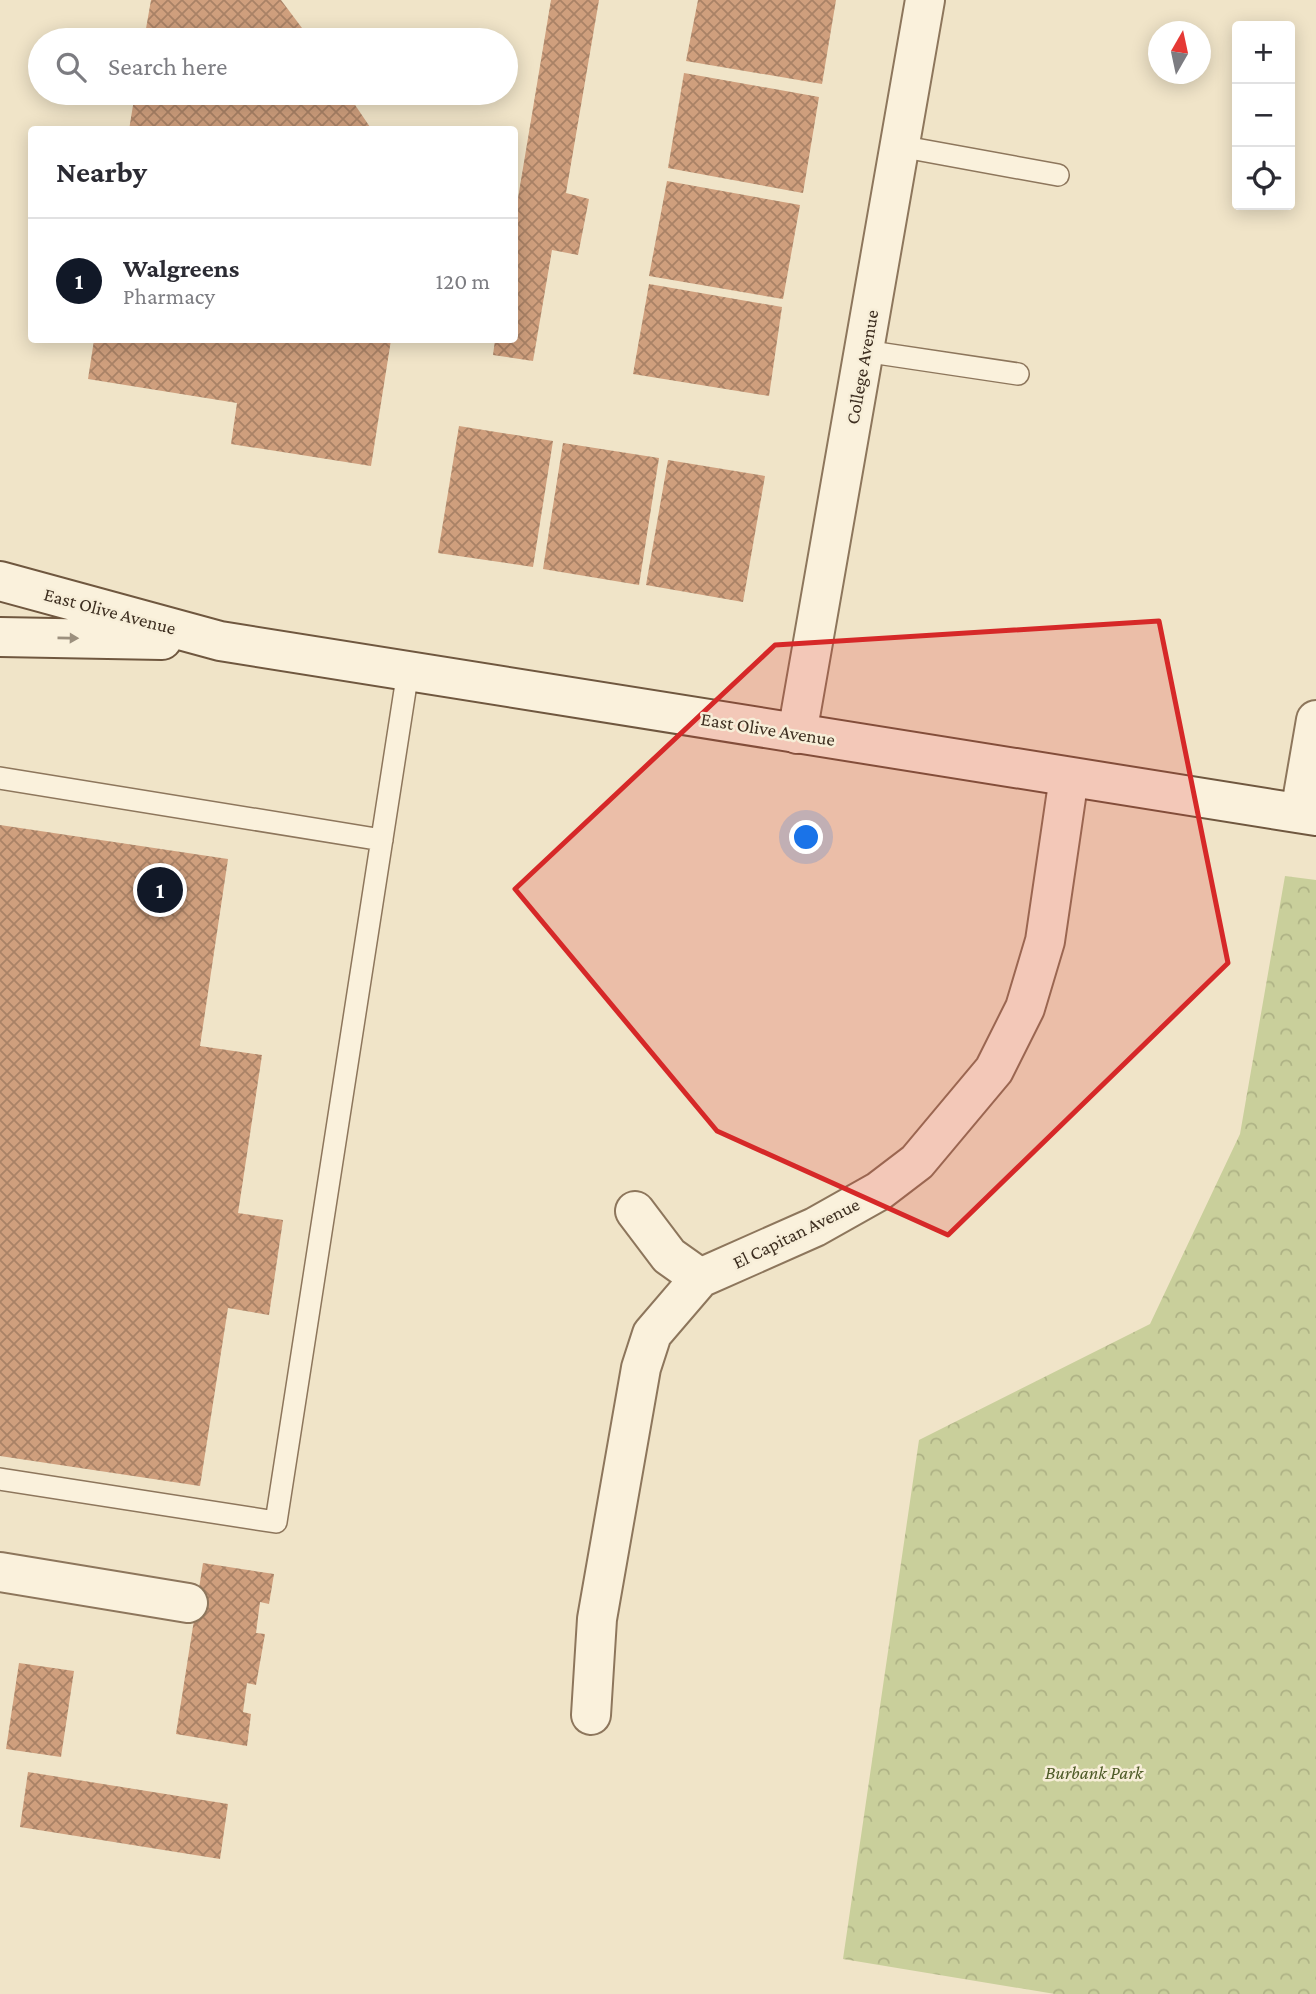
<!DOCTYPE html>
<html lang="en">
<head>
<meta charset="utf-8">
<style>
	:root { --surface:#fff; --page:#f7f7f7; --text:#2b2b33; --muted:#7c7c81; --line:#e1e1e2; --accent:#111827 }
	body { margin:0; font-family:"Crimson Pro",serif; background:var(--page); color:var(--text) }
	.controls { position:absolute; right:21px; top:21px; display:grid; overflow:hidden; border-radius:7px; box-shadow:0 4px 18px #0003 }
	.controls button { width:63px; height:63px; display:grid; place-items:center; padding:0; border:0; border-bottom:2px solid var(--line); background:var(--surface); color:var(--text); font:35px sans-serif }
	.compass { position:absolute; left:1148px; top:21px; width:63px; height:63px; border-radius:50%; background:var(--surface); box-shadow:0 4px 18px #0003; rotate:9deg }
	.you { position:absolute; left:807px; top:838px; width:24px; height:24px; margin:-18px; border:5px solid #fff; border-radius:50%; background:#1a73e8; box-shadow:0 0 0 10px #1a73e833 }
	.badge { display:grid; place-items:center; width:46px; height:46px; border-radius:50%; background:var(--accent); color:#fff; font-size:23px; font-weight:700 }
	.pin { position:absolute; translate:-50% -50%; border:4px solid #fff; box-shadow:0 2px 7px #0006 }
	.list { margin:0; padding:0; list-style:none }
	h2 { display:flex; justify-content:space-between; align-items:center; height:91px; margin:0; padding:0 28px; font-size:30px }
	h2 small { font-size:23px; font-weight:400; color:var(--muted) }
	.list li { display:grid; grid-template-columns:46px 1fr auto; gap:21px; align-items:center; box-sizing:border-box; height:126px; padding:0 28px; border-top:2px solid var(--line) }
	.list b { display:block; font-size:26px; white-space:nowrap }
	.list p { margin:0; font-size:23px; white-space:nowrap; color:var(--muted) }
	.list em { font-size:23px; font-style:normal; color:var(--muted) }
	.icon { flex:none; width:38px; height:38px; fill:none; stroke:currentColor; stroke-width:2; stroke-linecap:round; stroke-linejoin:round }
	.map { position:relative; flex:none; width:1316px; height:1994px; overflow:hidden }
	.search { position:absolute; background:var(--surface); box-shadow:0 4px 18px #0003; left:28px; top:28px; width:490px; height:77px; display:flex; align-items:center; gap:18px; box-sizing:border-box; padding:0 24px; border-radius:38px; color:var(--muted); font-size:26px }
	.panel { position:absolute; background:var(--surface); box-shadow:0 4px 18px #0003; left:28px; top:126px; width:490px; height:217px; border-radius:7px }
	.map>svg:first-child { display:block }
	.forest { fill:url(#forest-crowns) }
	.building { fill:url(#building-cross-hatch) }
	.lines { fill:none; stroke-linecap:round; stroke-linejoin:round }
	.service-casing { stroke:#8d765c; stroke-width:24 }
	.minor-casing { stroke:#8d765c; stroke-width:42 }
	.secondary-casing { stroke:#6f573f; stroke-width:42 }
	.service { stroke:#faf1dc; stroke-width:21 }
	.minor { stroke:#faf1dc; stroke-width:38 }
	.secondary { stroke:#faf1dc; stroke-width:38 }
	.oneway { fill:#9c907e }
	.marked { fill:#d62828; fill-opacity:0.2; stroke:#d62828; stroke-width:5; stroke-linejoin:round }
	.labels { text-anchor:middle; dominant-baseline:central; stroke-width:5; stroke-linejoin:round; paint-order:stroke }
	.street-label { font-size:19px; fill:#3d2e20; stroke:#f7eed8 }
	.park-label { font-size:19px; font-style:italic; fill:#4d5a26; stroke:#f7eed8 }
</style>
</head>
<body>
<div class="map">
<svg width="1316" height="1994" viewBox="0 0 1316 1994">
	<defs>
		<pattern id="forest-crowns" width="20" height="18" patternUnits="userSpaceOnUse" patternTransform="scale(1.75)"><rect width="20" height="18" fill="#c9cf9b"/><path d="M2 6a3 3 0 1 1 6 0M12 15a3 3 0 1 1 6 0" fill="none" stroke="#aeb285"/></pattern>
		<pattern id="building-cross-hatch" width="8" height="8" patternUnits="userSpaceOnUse" patternTransform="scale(1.75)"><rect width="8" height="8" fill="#cf9f7d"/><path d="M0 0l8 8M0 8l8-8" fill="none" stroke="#a98266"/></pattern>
	</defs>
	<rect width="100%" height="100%" fill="#f0e4c8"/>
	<!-- forest -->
	<path class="forest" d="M 1285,876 L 1316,880 L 1316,1994 L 1055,1994 L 843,1959 L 919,1440 L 1150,1324 L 1240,1134 Z"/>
	<!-- building -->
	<path class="building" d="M 151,0 L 281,0 L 311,40 L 144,40 Z
		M 551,0 L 599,0 L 566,193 L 589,199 L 578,255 L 552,250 L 533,361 L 493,355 L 495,340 L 514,340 L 514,222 Z
		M 698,0 L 836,0 L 822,84 L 686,61 Z
		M 684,73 L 819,97 L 803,193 L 668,168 Z
		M 135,93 L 347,93 L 372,130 L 129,130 Z
		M 667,181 L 800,205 L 783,299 L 649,276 Z
		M 649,284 L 782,307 L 769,396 L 633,374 Z
		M 94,340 L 391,340 L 371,466 L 231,444 L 237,403 L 88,379 Z
		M 459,426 L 553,441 L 533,567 L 438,553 Z
		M 563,443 L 659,458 L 639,585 L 543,569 Z
		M 668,460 L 765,476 L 743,602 L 646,585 Z
		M 0,825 L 228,859 L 200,1046 L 262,1055 L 238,1213 L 283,1220 L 269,1315 L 228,1308 L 200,1486 L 0,1456 Z
		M 203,1563 L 274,1574 L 269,1604 L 260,1602 L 256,1633 L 265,1634 L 256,1685 L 247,1683 L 243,1712 L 251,1714 L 247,1746 L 176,1734 Z
		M 19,1663 L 74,1671 L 61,1757 L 6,1749 Z
		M 28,1772 L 228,1804 L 220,1859 L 20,1827 Z"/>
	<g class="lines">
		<defs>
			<path id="service" d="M 899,146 L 1058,175
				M 864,351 L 1018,374
				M 0,778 L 382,840
				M 0,1479 L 276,1522 L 408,671"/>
			<path id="minor" d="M 797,734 L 925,0
				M 1300,813 L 1316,720
				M 635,1211 L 669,1256 L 700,1278
				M 0,1572 L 188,1603
				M 591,1715 L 597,1619 L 641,1368 L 652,1334 L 700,1278 L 815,1227 L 879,1191 L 917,1162 L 994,1070 L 1025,1008 L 1045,941 L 1069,777"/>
			<path id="secondary" d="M 0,581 L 220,641 L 1316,816
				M 0,637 L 162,640"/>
		</defs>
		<!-- service casing -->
		<use href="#service" class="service-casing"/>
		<!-- minor casing -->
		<use href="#minor" class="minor-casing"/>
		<!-- secondary casing -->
		<use href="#secondary" class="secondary-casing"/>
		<!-- service -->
		<use href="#service" class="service"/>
		<!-- minor -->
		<use href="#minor" class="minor"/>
		<!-- secondary -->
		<use href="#secondary" class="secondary"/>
	</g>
	<!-- one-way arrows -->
	<defs><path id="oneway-solid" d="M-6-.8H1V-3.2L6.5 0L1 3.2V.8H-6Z" transform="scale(1.75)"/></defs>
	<use class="oneway" href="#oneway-solid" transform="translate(68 638) rotate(1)"/>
	<!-- marked area -->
	<path class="marked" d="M 1159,621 L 1228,963 L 948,1235 L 717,1131 L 515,889 L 775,645 Z"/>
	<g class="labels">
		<!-- street labels -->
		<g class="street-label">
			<text transform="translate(862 367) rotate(-80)">College Avenue</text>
			<text transform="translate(110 611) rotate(15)">East Olive Avenue</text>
			<text transform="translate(768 729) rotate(9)">East Olive Avenue</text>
			<text transform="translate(796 1233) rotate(-26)">El Capitan Avenue</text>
		</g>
		<!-- park labels -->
		<g class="park-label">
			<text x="1094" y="1772">Burbank Park</text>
		</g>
	</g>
</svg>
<div class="controls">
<button>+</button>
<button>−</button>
<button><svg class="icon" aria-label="locate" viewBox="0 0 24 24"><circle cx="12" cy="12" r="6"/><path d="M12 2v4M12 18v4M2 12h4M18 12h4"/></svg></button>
</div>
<svg class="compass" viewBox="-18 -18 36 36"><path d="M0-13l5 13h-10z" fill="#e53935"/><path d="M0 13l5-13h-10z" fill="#7c7c81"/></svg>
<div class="you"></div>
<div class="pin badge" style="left:160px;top:890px">1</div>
<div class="search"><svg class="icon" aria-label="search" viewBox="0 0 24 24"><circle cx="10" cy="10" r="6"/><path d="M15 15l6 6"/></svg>Search here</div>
<section class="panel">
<h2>Nearby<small></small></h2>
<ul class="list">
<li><span class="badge">1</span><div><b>Walgreens</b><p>Pharmacy</p></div><em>120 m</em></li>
</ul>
</section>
</div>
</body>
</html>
